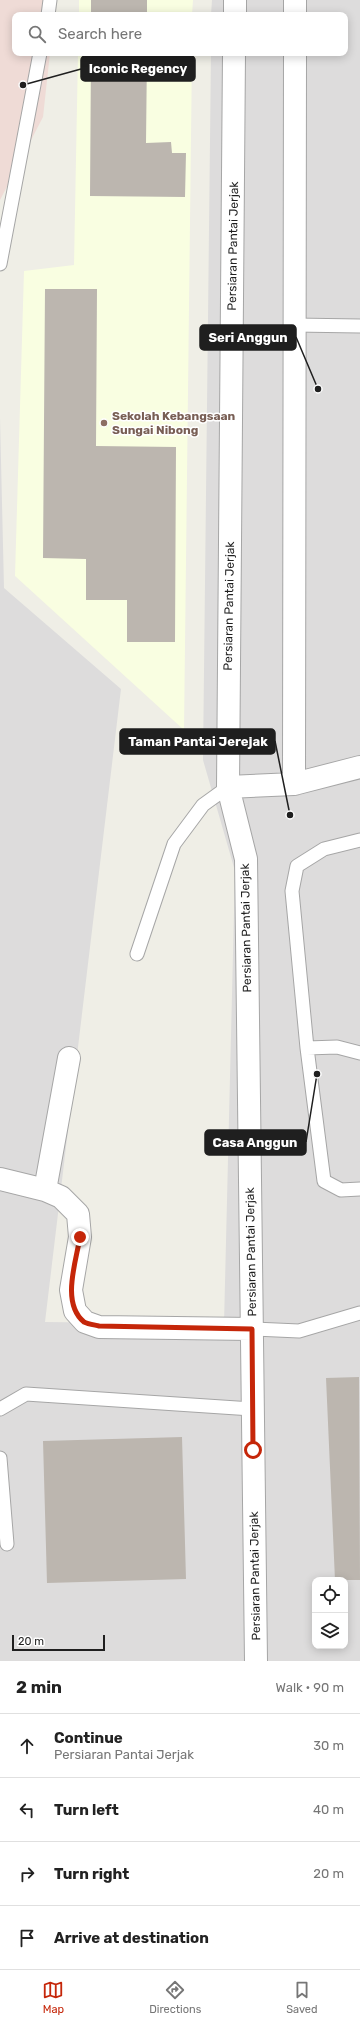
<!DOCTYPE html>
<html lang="en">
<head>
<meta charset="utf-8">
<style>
	:root { --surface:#fff; --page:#f2f2f2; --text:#222; --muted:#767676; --line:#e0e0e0; --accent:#c52609 }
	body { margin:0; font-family:Rubik,sans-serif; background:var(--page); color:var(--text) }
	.controls { position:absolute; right:12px; bottom:12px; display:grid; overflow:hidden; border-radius:8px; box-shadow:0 2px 10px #0003 }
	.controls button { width:36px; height:36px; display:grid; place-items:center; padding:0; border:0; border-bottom:1px solid var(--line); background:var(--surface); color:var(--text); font:20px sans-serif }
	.scale { position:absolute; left:12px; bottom:10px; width:93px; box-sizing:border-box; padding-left:4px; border:2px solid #1f1f1f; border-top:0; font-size:11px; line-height:14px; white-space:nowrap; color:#1f1f1f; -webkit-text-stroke:3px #fff; paint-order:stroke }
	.stop { position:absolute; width:12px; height:12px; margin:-9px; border:3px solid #c52609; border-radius:50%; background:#fff }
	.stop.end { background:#c52609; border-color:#fff; box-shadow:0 1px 4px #0008 }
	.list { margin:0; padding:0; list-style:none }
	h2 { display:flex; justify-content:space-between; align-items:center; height:52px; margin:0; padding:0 16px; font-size:17px }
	h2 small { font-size:13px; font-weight:400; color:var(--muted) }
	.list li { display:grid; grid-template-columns:26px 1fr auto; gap:12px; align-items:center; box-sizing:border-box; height:64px; padding:0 16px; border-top:1px solid var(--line) }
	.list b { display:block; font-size:15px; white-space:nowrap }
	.list p { margin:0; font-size:13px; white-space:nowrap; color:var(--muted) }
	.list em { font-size:13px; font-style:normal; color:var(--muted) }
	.icon { flex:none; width:22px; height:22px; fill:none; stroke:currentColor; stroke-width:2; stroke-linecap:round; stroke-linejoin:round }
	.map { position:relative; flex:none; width:360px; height:1661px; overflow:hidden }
	.search { position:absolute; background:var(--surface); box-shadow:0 2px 10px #0003; left:12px; right:12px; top:12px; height:44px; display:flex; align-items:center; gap:10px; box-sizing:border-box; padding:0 14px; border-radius:8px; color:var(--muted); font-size:15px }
	.sheet { height:308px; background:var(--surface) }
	nav { display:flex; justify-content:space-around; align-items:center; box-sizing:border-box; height:56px; border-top:1px solid var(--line); background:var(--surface); font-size:11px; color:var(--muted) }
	nav a { display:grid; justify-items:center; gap:2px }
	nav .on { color:var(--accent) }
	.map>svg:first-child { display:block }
	.residential { fill:#dddcdc; fill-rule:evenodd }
	.commercial { fill:#efdbd6 }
	.education { fill:#f9fee1 }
	.building { fill:#bcb6af }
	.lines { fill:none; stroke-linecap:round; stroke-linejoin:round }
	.service-casing { stroke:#a6a6a6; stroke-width:15 }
	.minor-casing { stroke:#a6a6a6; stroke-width:24 }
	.service { stroke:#fff; stroke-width:13 }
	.minor { stroke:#fff; stroke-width:22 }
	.route { stroke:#c52609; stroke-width:5 }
	.education-dot { fill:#8d6e63; stroke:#fff; stroke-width:1.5 }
	.labels { text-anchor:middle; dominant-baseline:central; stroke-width:3; stroke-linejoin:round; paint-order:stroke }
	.street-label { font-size:12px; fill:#1f1f1f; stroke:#fff }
	.education-label { font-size:12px; font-weight:bold; fill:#785e54; stroke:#fff; text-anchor:start }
	.leader { fill:none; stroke:#1f1f1f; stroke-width:1.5 }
	.callout-dot { fill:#1f1f1f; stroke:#fff; stroke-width:1.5 }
	.callout { fill:#1f1f1f; stroke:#1f1f1f; stroke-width:1.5 }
	.callout-label { font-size:13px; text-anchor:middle; font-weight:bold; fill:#fff }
</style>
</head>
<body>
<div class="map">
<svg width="360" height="1661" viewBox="0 0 360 1661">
	<rect width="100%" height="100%" fill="#efeee6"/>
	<!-- residential -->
	<path class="residential" d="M 212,0 L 360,0 L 360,1661 L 0,1661 L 0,418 L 4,588 L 121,689 L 45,1322 L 224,1324 L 235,871 L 203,760 L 211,53 L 345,53 L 345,15 L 211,15 ZM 315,1580 L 345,1580 L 345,1646 L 315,1646 Z"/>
	<!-- commercial -->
	<path class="commercial" d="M 0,0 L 55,0 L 54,15 L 15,15 L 15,53 L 50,53 L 43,117 L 0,200 Z"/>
	<!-- education -->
	<path class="education" d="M 79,0 L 193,0 L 192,15 L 79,15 Z
		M 78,53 L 192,53 L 184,730 L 15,576 L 24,271 L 74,265 Z"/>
	<!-- building -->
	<path class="building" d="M 91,0 L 147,0 L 147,15 L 91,15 Z
		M 91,53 L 147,53 L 146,143 L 171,142 L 172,153 L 186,153 L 185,197 L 90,196 Z
		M 45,289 L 97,289 L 96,446 L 176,447 L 175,642 L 127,642 L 127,600 L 86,600 L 86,559 L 43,558 Z
		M 359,1377 L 360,1580 L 335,1580 L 326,1378 Z
		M 182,1437 L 186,1579 L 47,1583 L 43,1441 Z"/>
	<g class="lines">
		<defs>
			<path id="service" d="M 48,15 L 50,0
				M 0,264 L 40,53
				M 294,325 L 360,326
				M 360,840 L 324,849 L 297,866 L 292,891 L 307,1048 L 324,1181 L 341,1190 L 360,1189
				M 137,954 L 174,844 L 203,805 L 228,787
				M 307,1048 L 337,1047 L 360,1053
				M 252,1329 L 299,1331 L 360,1313
				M 0,1409 L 26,1394 L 252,1409
				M 0,1458 L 7,1544"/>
			<path id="minor" d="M 235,15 L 235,0
				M 295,15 L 295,0
				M 234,53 L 228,787 L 246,859 L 256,1661
				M 294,784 L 295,53
				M 228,787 L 294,784 L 360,767
				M 0,1179 L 45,1190 L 61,1197 L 78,1214 L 80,1237 L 71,1290 L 75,1311 L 85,1322 L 99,1327 L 252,1329
				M 45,1190 L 69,1058"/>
		</defs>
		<!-- service casing -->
		<use href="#service" class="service-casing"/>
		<!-- minor casing -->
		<use href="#minor" class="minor-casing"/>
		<!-- service -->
		<use href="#service" class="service"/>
		<!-- minor -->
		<use href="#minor" class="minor"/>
	</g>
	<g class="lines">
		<!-- route -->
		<path class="route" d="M 80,1237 C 76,1262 61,1303 84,1322 C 88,1324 95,1325 99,1326 L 252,1329 L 253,1450"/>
	</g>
	<!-- markers -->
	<circle class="education-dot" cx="104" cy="423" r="4"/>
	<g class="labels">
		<!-- street labels -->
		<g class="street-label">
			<text transform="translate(233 246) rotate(-89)">Persiaran Pantai Jerjak</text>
			<text transform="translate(229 606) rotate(-89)">Persiaran Pantai Jerjak</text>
			<text transform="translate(246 928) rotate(-91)">Persiaran Pantai Jerjak</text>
			<text transform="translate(251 1252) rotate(-91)">Persiaran Pantai Jerjak</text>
			<text transform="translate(255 1576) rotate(-91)">Persiaran Pantai Jerjak</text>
		</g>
		<!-- education labels -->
		<g class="education-label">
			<text x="112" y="416">Sekolah Kebangsaan<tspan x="112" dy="14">Sungai Nibong</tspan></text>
		</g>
	</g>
	<!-- callouts -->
	<path class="leader" d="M23 85L81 69M318 389L296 337M290 815L275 741M317 1074L306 1142"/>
	<g class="callout-dot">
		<circle cx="23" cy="85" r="4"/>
		<circle cx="318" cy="389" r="4"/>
		<circle cx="290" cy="815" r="4"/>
		<circle cx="317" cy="1074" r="4"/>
	</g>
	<g class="callout">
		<rect x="81" y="56" width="114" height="25" rx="4"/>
		<rect x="200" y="325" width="96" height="25" rx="4"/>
		<rect x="120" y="729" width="155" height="25" rx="4"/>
		<rect x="205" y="1130" width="101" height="25" rx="4"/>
	</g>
	<g class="callout-label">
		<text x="138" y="73">Iconic Regency</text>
		<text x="248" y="342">Seri Anggun</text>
		<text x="198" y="746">Taman Pantai Jerejak</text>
		<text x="255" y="1147">Casa Anggun</text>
	</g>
</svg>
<div class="controls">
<button><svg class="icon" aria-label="locate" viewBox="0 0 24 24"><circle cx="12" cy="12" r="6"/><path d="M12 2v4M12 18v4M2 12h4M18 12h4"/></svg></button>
<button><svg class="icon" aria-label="layers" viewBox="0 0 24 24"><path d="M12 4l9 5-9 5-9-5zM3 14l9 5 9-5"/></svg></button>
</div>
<div class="scale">20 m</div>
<div class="stop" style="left:253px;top:1450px"></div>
<div class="stop end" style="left:80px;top:1237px"></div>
<div class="search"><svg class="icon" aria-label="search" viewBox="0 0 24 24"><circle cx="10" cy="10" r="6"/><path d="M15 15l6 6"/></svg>Search here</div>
</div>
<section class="sheet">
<h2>2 min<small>Walk · 90 m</small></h2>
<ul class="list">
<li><svg class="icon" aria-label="ahead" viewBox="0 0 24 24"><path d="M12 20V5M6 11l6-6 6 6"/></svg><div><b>Continue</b><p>Persiaran Pantai Jerjak</p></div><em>30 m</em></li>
<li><svg class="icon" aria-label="left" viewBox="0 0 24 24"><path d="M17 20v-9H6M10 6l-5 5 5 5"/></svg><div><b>Turn left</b></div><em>40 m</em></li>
<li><svg class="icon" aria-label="right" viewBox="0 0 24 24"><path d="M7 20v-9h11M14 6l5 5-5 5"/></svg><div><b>Turn right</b></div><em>20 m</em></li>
<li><svg class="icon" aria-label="arrive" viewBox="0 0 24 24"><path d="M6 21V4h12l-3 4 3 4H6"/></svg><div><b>Arrive at destination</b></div></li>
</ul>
</section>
<nav>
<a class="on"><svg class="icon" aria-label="map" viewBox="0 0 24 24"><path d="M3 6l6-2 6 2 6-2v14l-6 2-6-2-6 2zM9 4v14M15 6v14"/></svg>Map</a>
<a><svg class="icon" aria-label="directions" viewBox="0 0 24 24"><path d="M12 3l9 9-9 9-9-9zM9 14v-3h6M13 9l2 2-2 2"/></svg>Directions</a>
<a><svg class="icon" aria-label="saved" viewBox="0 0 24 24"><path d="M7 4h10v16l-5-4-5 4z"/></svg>Saved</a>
</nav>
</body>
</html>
